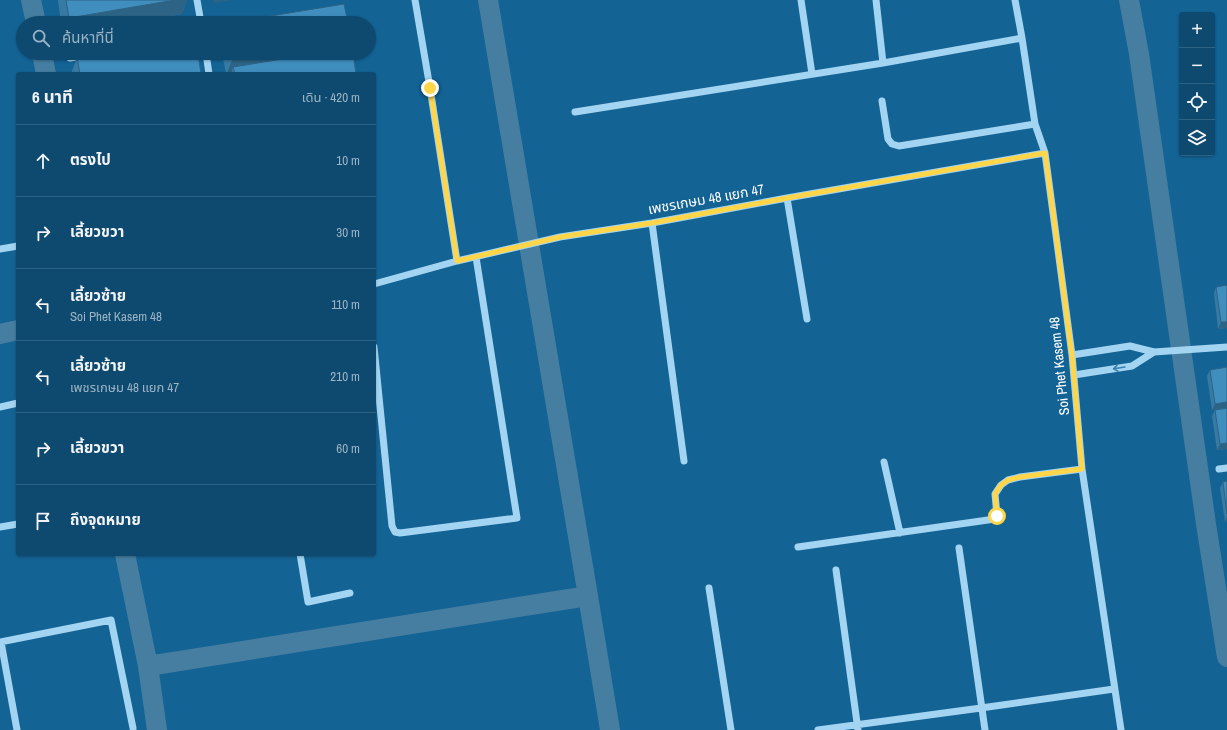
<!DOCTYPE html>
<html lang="th">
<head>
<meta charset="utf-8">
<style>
	:root { --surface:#0e4a70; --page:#175175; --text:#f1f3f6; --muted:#9bb3c3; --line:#2e6283 }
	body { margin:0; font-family:"Archivo Narrow","Noto Sans Thai",sans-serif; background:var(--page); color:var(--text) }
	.controls { position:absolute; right:12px; top:12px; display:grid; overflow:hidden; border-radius:4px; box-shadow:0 1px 3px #0004 }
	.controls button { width:36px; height:36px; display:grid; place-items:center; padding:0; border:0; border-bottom:1px solid var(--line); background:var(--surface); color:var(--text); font:20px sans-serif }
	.stop { position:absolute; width:12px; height:12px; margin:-9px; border:3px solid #ffd54a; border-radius:50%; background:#fff }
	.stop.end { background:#ffd54a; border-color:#fff; box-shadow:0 1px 4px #0008 }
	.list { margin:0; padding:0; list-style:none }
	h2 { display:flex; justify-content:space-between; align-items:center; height:52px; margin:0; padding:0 16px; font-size:17px }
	h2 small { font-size:13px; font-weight:400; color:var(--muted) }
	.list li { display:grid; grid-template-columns:26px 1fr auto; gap:12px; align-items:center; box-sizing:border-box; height:72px; padding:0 16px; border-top:1px solid var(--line) }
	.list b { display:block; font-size:15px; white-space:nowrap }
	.list p { margin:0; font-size:13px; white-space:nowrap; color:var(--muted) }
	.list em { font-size:13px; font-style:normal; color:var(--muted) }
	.icon { flex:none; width:22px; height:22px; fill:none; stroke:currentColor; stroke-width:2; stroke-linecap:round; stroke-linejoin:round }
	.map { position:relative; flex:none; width:1227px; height:730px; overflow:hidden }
	.search { position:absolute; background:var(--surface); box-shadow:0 1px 3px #0004; left:16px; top:16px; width:360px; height:44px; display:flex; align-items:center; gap:10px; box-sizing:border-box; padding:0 14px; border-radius:22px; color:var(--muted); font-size:15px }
	.panel { position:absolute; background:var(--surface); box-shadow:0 1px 3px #0004; left:16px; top:72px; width:360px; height:484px; border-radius:4px }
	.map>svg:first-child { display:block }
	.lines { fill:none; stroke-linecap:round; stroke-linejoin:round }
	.canal { stroke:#457ea1; stroke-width:20 }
	.minor { stroke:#a3d5f2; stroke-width:7 }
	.wall { fill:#377aa3 }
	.shaded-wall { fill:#2d6385 }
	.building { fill:#408ebe; stroke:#2d6385 }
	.oneway { stroke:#3780ac }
	.route { stroke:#ffd54a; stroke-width:5 }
	.labels { text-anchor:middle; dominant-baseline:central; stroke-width:3; stroke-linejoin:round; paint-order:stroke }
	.street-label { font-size:14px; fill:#fff; stroke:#136395 }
</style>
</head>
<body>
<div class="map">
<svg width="1227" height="730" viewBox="0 0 1227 730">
	<rect width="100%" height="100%" fill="#136395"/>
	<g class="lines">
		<!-- canal -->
		<path class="canal" d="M 31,0 L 36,23
			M 1129,0 L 1139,54 L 1206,524 L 1227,657
			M 42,53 L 46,74
			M 0,334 L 18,330
			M 125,554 L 148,666 L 157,730
			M 588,596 L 610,730
			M 148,666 L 588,596 L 488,0"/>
		<!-- minor -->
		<path class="minor" d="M 197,0 L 201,23
			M 415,0 L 430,88 L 457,261
			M 801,0 L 812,74
			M 876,0 L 883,63
			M 1015,0 L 1022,38 L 1035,124 L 1045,153 L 1072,355 L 1082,469 L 1121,730
			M 206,53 L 209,74
			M 70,58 L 98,53
			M 882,101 L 888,139 L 892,144 L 899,146 L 1035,124
			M 575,112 L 883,63 L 1022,38
			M 787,198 L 807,319
			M 652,223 L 684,461
			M 0,249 L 18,246
			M 374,284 L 457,261 L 560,237 L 652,223 L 787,198 L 1045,153
			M 374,347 L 392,526 L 395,532 L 400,533 L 517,518 L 476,257
			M 1072,355 L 1130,346 L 1154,352 L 1227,347
			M 1074,375 L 1132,366 L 1154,352
			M 0,407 L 18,403
			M 884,462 L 900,533
			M 1219,469 L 1227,468
			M 0,527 L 18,524
			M 798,547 L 995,519 L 997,516 L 995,494 L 1001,485 L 1008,480 L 1020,477 L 1082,469
			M 959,548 L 985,730
			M 300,554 L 308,602 L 350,593
			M 836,570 L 858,730
			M 709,588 L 731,730
			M 0,642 L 111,620 L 133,728
			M 1,642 L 17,730
			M 818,730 L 981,708 L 1114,689"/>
	</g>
	<!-- wall -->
	<path class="wall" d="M 58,0 L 187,0 L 182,14 L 130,23 L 61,23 Z
		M 222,53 L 353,53 L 356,74 L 226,74 Z
		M 77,57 L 201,74 L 71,74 Z
		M 1216,287 L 1227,328 L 1218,329 L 1214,293 Z
		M 1227,367 L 1227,449 L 1217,450 L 1212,416 L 1215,410 L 1212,410 L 1207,376 L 1210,370 Z
		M 1227,481 L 1227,522 L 1225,522 L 1220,488 L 1223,482 Z"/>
	<!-- shaded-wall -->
	<path class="shaded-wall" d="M 175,0 L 187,0 L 182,14 L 130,23 L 67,23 L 69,18 Z
		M 214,0 L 232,0 L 213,3 Z
		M 277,53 L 346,53 L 233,67 L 231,74 L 227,74 L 232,60 Z
		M 1221,322 L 1227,322 L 1227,328 L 1218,329 Z
		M 1227,402 L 1227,408 L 1212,410 L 1215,404 Z
		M 1227,443 L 1227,449 L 1217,450 L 1220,444 Z
		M 1227,516 L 1227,522 L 1225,522 Z"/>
	<!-- building -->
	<path class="building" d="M 66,0 L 175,0 L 69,18 Z
		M 344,4 L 348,23 L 228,23 Z
		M 98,53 L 198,53 L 201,74 L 80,74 L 77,57 Z
		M 231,53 L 277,53 L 232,60 Z
		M 319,53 L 353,53 L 356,74 L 235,74 L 233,67 Z
		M 1227,285 L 1227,322 L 1221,322 L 1216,287 Z
		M 1227,367 L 1227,402 L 1215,404 L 1210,370 Z
		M 1227,408 L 1227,443 L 1220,444 L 1215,410 Z
		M 1227,481 L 1227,514 L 1223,482 Z"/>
	<!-- one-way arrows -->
	<defs><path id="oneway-shaft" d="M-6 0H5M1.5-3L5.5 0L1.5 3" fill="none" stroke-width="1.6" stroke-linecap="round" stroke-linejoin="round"/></defs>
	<use class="oneway" href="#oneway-shaft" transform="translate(1119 368) rotate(171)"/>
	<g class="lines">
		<!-- route -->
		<path class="route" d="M 430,88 L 457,261 L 560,237 L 652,223 L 787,198 L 1045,153 L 1072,355 L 1082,469 L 1020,477 L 1008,480 L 1001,485 L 995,494 L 997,516"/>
	</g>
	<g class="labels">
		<!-- street labels -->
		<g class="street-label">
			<text transform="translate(706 199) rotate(-10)">เพชรเกษม 48 แยก 47</text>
			<text transform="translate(1059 366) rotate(-96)">Soi Phet Kasem 48</text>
		</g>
	</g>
</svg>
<div class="controls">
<button>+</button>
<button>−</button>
<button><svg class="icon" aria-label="locate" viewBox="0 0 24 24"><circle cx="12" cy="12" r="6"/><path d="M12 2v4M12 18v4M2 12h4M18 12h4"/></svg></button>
<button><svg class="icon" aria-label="layers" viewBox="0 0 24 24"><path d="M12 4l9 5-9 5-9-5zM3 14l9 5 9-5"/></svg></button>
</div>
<div class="stop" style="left:997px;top:516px"></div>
<div class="stop end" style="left:430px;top:88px"></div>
<div class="search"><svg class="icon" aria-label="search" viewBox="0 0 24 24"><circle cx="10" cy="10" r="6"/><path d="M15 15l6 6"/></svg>ค้นหาที่นี่</div>
<section class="panel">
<h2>6 นาที<small>เดิน · 420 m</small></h2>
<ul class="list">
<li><svg class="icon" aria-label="ahead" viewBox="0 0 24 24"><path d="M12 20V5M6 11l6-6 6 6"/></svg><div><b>ตรงไป</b></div><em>10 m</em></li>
<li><svg class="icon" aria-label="right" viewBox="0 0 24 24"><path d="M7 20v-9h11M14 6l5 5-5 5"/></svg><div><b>เลี้ยวขวา</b></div><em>30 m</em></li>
<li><svg class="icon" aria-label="left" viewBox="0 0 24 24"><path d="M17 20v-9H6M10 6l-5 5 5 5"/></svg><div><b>เลี้ยวซ้าย</b><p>Soi Phet Kasem 48</p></div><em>110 m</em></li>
<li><svg class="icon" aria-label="left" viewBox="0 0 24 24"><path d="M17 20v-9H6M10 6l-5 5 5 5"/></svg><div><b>เลี้ยวซ้าย</b><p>เพชรเกษม 48 แยก 47</p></div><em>210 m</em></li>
<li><svg class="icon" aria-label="right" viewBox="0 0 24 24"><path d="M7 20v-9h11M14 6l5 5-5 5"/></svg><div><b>เลี้ยวขวา</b></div><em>60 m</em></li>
<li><svg class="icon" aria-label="arrive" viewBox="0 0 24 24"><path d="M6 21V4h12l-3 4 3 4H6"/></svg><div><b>ถึงจุดหมาย</b></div></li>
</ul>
</section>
</div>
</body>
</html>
